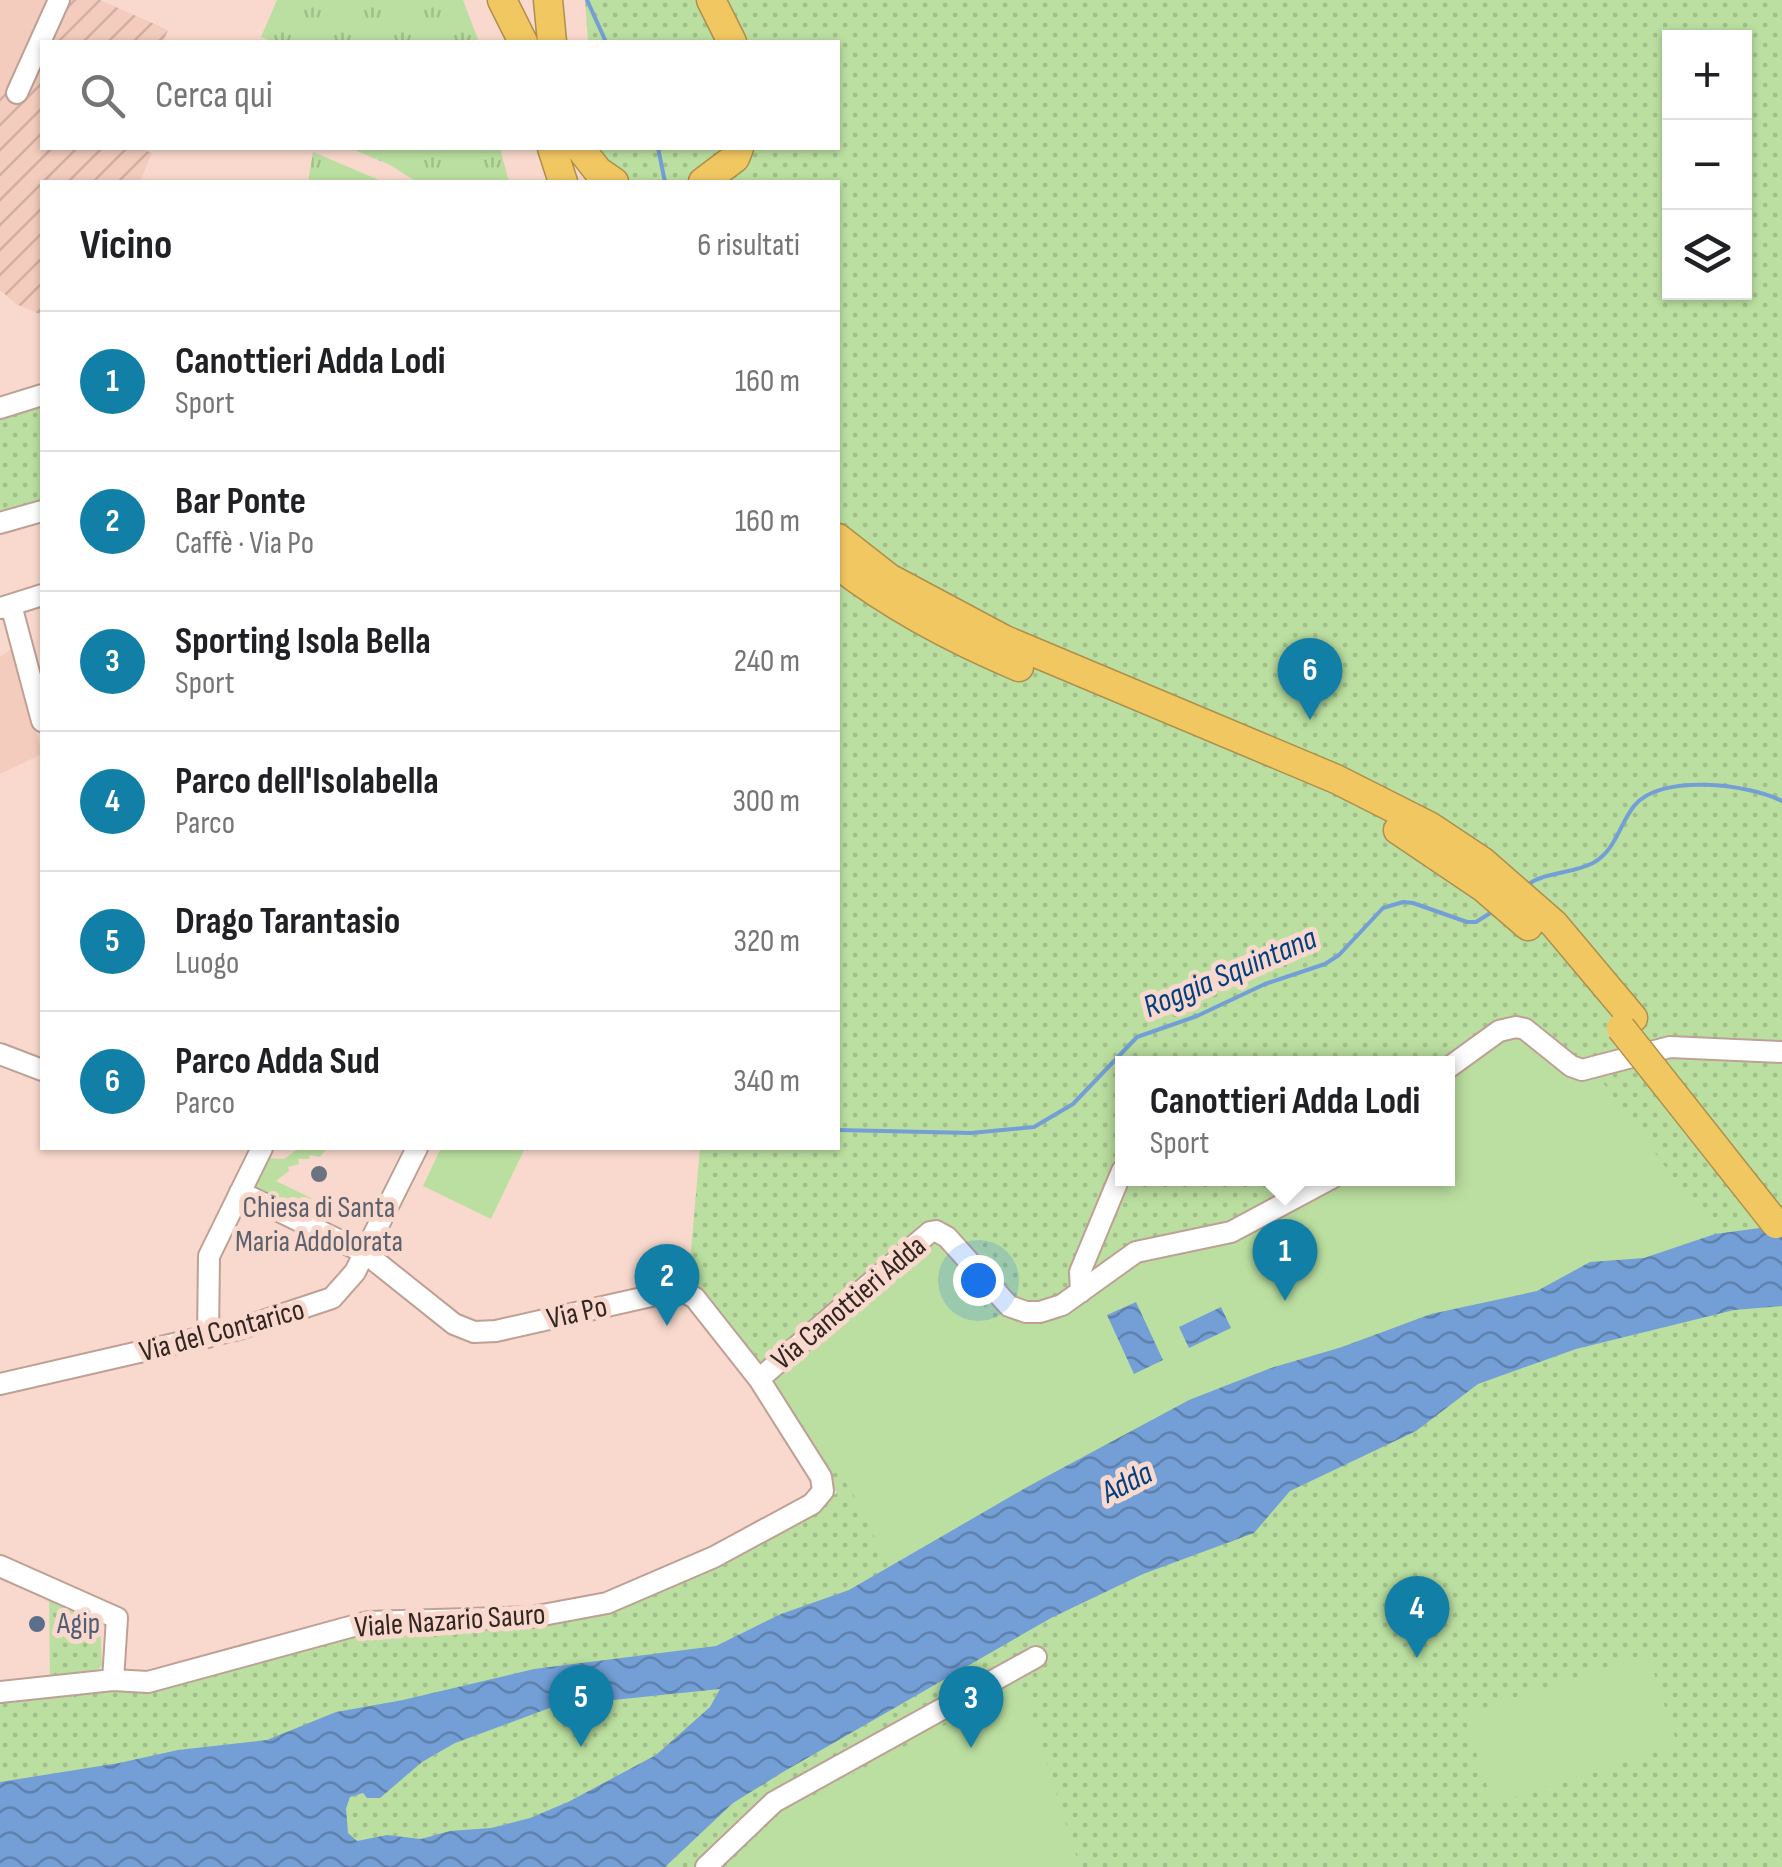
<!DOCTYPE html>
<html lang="it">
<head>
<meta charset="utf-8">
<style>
	:root { --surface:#fff; --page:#f6f6f6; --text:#202124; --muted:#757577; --line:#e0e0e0; --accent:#127fa7 }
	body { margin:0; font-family:"Sofia Sans Condensed",sans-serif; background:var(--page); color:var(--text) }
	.controls { position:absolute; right:30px; top:30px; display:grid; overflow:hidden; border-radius:0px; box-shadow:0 2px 8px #0004 }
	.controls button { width:90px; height:90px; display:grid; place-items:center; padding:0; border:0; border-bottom:2px solid var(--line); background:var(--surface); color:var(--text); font:50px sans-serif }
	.you { position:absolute; left:978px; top:1280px; width:35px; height:35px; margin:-25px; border:8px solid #fff; border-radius:50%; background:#1a73e8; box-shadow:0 0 0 15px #1a73e833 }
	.badge { display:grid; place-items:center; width:65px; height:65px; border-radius:50%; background:var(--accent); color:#fff; font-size:32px; font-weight:700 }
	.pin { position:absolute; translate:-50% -82px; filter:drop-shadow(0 2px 5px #0008) }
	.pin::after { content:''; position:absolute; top:52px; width:35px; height:30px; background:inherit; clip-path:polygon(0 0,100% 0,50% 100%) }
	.popup { position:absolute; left:1115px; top:1056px; width:340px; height:130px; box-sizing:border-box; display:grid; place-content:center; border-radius:0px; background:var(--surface); filter:drop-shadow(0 2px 8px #0005); font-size:32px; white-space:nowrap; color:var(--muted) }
	.popup b { font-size:38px; color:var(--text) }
	.popup::after { content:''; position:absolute; left:50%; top:100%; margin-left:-20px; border:20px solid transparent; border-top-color:var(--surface) }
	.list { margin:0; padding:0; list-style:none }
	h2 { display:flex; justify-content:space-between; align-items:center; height:130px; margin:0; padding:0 40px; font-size:42px }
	h2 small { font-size:32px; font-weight:400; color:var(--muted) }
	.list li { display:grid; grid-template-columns:65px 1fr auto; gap:30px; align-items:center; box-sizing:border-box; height:140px; padding:0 40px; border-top:2px solid var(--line) }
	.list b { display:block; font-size:38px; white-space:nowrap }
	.list p { margin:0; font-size:32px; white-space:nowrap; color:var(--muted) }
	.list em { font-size:32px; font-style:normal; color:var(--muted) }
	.icon { flex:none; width:55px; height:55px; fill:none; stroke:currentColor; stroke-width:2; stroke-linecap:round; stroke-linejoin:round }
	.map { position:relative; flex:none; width:1782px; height:1867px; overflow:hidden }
	.search { position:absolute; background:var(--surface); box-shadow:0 2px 8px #0004; left:40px; top:40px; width:800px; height:110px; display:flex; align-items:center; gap:25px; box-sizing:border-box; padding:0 35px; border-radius:0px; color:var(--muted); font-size:38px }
	.panel { position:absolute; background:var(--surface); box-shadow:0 2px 8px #0004; left:40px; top:180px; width:800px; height:970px; border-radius:0px }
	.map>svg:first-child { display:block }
	.built { fill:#f3ccbd }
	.industrial { fill:url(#industrial-furrows) }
	.grass { fill:url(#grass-tufts) }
	.park { fill:url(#park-dots); fill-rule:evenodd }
	.garden { fill:#bbdfa0 }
	.water { fill:url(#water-waves); fill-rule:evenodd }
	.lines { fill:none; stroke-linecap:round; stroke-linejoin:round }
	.stream { stroke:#739fd6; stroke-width:4 }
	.minor-casing { stroke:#bea095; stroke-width:24 }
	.highway-casing { stroke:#ae8f4b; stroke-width:31 }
	.minor { stroke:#fff; stroke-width:20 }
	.highway { stroke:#f1c762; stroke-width:28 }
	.highway-bridge-casing { stroke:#ae8f4b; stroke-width:31; stroke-linecap:butt }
	.highway-bridge { stroke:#f1c762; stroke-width:28 }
	.worship-dot { fill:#6b7280; stroke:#f9d9cd; stroke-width:4 }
	.service-dot { fill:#5c6f8a; stroke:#f9d9cd; stroke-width:4 }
	.labels { text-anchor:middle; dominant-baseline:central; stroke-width:10; stroke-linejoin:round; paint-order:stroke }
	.worship-label { font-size:30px; fill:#5b616d; stroke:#f9d9cd }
	.street-label { font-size:30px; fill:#312621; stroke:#f9d9cd }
	.service-label { font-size:30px; fill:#4e5e75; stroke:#f9d9cd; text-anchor:start }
	.water-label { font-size:32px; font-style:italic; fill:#003f81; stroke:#f9d9cd }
</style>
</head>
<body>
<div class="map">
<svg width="1782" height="1867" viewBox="0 0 1782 1867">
	<defs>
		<pattern id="industrial-furrows" width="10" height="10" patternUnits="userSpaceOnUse" patternTransform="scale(2.5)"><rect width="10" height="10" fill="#f3ccbd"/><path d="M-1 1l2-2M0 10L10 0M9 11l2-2" fill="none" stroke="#d1afa2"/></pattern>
		<pattern id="grass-tufts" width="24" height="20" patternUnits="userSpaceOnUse" patternTransform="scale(2.5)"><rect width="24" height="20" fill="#bbdfa0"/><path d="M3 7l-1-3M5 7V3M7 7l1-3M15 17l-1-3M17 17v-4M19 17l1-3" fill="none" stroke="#a1bf8a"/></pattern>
		<pattern id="park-dots" width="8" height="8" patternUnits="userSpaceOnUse" patternTransform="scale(2.5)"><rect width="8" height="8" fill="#bbdfa0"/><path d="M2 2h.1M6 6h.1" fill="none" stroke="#a1bf8a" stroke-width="1.8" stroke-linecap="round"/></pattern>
		<pattern id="water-waves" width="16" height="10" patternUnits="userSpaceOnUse" patternTransform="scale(2.5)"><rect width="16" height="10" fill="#739fd6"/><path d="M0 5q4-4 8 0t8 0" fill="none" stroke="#5f81ad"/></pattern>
	</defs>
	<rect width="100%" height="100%" fill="#f9d9cd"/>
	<!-- built -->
	<path class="built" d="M 0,0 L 49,0 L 10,89 L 0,85 Z
		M 14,647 L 42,754 L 0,774 L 0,657 Z"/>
	<!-- industrial -->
	<path class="industrial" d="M 49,0 L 100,0 L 168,30 L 163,42 L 42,42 L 42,148 L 139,148 L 152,153 L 140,182 L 42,182 L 42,315 L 16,304 L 0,290 L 0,85 L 9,89 Z"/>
	<!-- grass -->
	<path class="grass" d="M 277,0 L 463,0 L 479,42 L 274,42 L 261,37 Z
		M 350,148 L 500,148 L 509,182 L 417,182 L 390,165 Z
		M 313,152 L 384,182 L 308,182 Z"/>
	<!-- park -->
	<path class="park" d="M 585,0 L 1782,0 L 1782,1867 L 0,1867 L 0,1698 L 106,1685 L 369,1625 L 535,1619 L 714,1559 L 837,1493 L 761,1377 L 694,1291 L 689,1273 L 700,1148 L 838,1148 L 838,182 L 601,182 L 598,148 L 838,148 L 838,42 L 588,42 ZM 1670,38 L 1744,38 L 1744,292 L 1670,292 ZM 1122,1064 L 1448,1064 L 1448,1178 L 1122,1178 Z
		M 42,406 L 42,502 L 0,514 L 0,419 Z
		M 49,1597 L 100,1621 L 102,1666 L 95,1672 L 50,1678 Z"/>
	<!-- garden -->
	<path class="garden" d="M 1523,1035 L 1580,1082 L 1598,1076 L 1715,1234 L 1644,1258 L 1590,1262 L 1537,1291 L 1431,1314 L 1342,1347 L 1271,1368 L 1189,1400 L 1029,1486 L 890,1568 L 851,1490 L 773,1384 L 932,1246 L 996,1321 L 1005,1313 L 1011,1317 L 1343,1179 L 1448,1178 L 1448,1075 L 1502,1036 Z
		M 299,1148 L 327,1148 L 320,1157 L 310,1155 L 309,1159 L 298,1159 L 299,1164 L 288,1167 L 289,1171 L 276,1181 L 311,1198 L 310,1200 L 321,1206 L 315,1219 L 250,1187 L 265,1158 L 284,1159 Z
		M 441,1148 L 525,1148 L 491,1219 L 423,1186 Z
		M 1648,1655 L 1677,1744 L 1493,1804 L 1464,1715 Z
		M 1021,1684 L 1080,1867 L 725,1867 L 781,1813 Z"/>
	<!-- water -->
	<path class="water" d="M 1782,1222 L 1782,1306 L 1734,1310 L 1576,1349 L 1478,1384 L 1416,1431 L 1290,1491 L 1254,1533 L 1143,1574 L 1051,1618 L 783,1772 L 733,1803 L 665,1867 L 0,1867 L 0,1782 L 119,1763 L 178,1750 L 267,1740 L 336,1712 L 403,1700 L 534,1669 L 716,1646 L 781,1614 L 849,1590 L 1029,1486 L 1189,1400 L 1271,1368 L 1342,1347 L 1431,1314 L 1537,1291 L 1590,1262 L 1644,1258 L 1715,1234 L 1775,1226 ZM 720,1689 L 710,1707 L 656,1755 L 568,1802 L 530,1818 L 491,1828 L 450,1831 L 421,1839 L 387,1835 L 357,1841 L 348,1833 L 346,1808 L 350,1797 L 363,1793 L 367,1798 L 380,1798 L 422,1762 L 455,1743 L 555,1706 Z
		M 1136,1302 L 1163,1360 L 1134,1374 L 1107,1315 Z
		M 1221,1307 L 1231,1328 L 1189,1348 L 1179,1327 Z"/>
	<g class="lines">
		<!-- stream -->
		<path class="stream" d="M 587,0 L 606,42
			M 658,148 L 665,182
			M 1527,885 C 1547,871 1572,874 1593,863 C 1616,850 1619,825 1634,806 C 1660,773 1749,784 1782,801
			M 838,1130 L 971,1133 L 1034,1127 L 1073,1104 L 1137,1037 L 1197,1016 L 1265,984 L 1325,964 L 1339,955 L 1383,908 L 1403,902 L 1413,903 L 1467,922 L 1476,922 L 1492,912"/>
		<defs>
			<path id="minor" d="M 17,93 L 59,0
				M 0,408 L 42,395
				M 0,523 L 42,511
				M 11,605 L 42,721
				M 1,608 L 42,595
				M 0,1054 L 42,1070
				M 1448,1068 L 1499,1031 L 1516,1027 L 1525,1029 L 1571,1066 L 1582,1070 L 1670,1047 L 1782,1052
				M 1081,1292 L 1080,1272 L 1122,1171
				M 208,1337 L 209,1256 L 262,1148
				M 759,1379 L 930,1232 L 936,1231 L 947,1237 L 1009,1306 L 1026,1312 L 1040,1312 L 1062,1305 L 1136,1252 L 1231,1232 L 1332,1178
				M 0,1384 L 239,1329 L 332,1298 L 355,1272 L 417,1148
				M 0,1566 L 117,1618 L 113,1680
				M 0,1692 L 113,1680 L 148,1682 L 368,1622 L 532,1617 L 607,1603 L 714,1557 L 812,1504 L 823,1491 L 821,1477 L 759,1379 L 695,1298 L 686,1293 L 669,1292 L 496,1331 L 474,1332 L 454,1324 L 365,1253 L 240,1192
				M 706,1867 L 774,1802 L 1036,1657"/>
			<path id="highway" d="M 502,0 L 523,42
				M 548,0 L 552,42
				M 711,0 L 732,42
				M 552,148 L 563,182
				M 580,148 L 598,171 L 614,182
				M 703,182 L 735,158 L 739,148
				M 838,538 L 889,578 L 1005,640 L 1336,779 L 1429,826 L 1483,862 L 1554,924 L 1633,1018
				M 838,565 C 892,607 955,640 1019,667
				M 1398,830 L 1484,888 L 1528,926"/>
		</defs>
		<!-- minor casing -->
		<use href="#minor" class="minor-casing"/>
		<!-- highway casing -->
		<use href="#highway" class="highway-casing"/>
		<!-- minor -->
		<use href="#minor" class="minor"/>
		<!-- highway -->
		<use href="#highway" class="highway"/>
		<defs>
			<path id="highway-bridge" d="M 1621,1028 L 1776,1224"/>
		</defs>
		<!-- highway-bridge casing -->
		<use href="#highway-bridge" class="highway-bridge-casing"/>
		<!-- highway-bridge -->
		<use href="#highway-bridge" class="highway-bridge"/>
	</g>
	<!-- markers -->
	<circle class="worship-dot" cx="319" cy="1174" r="10"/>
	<circle class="service-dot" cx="37" cy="1624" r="10"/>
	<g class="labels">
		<!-- worship labels -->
		<g class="worship-label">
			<text x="319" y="1208">Chiesa di Santa<tspan x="319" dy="34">Maria Addolorata</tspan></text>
		</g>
		<!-- street labels -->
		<g class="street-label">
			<text transform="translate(849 1303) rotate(-40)">Via Canottieri Adda</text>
			<text transform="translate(577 1313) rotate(-13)">Via Po</text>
			<text transform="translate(222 1331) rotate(-15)">Via del Contarico</text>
			<text transform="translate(450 1621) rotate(-4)">Viale Nazario Sauro</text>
		</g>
		<!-- service labels -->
		<g class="service-label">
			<text x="57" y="1624">Agip</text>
		</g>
		<!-- water labels -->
		<g class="water-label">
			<text transform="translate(1230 973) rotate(-23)">Roggia Squintana</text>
			<text transform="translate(1127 1483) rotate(-27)">Adda</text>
		</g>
	</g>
</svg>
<div class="controls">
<button>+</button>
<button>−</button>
<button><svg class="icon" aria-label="layers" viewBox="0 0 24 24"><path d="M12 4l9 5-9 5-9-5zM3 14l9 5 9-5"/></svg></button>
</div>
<div class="you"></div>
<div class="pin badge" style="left:1285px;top:1301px">1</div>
<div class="popup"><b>Canottieri Adda Lodi</b>Sport</div>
<div class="pin badge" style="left:667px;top:1326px">2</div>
<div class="pin badge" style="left:971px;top:1748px">3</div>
<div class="pin badge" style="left:1417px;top:1658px">4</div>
<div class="pin badge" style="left:581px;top:1747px">5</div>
<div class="pin badge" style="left:1310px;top:720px">6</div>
<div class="search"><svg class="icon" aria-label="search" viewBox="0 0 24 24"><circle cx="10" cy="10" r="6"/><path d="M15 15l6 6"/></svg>Cerca qui</div>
<section class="panel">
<h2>Vicino<small>6 risultati</small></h2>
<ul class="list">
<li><span class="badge">1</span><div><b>Canottieri Adda Lodi</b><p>Sport</p></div><em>160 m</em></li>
<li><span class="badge">2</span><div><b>Bar Ponte</b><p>Caffè · Via Po</p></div><em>160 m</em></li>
<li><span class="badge">3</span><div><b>Sporting Isola Bella</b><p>Sport</p></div><em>240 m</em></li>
<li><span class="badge">4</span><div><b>Parco dell'Isolabella</b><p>Parco</p></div><em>300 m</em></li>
<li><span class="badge">5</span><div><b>Drago Tarantasio</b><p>Luogo</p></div><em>320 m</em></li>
<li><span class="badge">6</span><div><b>Parco Adda Sud</b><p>Parco</p></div><em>340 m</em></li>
</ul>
</section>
</div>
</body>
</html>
